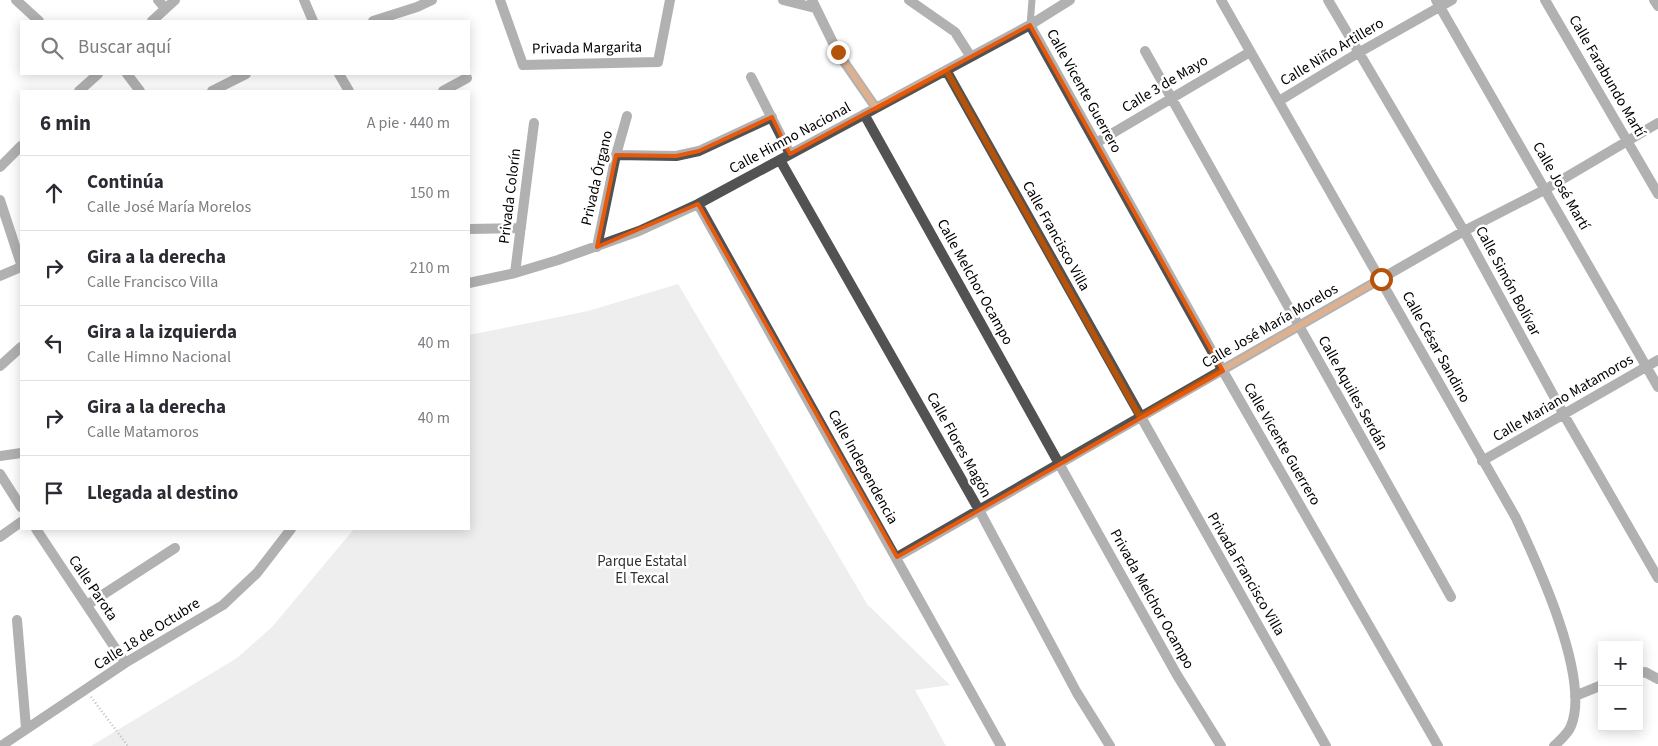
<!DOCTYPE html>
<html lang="es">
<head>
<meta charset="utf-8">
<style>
	:root { --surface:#fff; --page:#f2f2f3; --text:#2b2b33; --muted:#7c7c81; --line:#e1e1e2 }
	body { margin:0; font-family:"Source Sans 3",sans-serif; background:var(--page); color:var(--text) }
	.controls { position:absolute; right:15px; bottom:15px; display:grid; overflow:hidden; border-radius:0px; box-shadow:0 2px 12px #0003 }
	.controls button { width:45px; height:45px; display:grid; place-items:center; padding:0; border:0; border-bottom:1px solid var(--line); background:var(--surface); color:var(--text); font:25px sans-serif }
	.stop { position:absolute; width:15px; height:15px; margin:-11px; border:4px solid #b45309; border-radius:50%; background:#fff }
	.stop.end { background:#b45309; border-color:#fff; box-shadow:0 1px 5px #0008 }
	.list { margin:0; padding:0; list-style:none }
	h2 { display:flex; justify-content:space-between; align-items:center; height:65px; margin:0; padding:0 20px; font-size:21px }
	h2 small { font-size:16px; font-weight:400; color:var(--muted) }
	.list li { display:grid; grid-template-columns:32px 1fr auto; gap:15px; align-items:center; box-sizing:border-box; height:75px; padding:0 20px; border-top:1px solid var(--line) }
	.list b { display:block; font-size:19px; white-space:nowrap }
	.list p { margin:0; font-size:16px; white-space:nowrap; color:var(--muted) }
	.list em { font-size:16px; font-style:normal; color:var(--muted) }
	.icon { flex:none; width:28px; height:28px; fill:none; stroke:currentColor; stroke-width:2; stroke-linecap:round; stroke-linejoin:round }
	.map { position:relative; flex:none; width:1658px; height:746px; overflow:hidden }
	.search { position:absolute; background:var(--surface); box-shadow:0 2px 12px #0003; left:20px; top:20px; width:450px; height:55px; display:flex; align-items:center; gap:12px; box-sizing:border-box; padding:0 18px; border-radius:0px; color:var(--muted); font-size:19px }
	.panel { position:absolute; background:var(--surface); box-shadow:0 2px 12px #0003; left:20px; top:90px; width:450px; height:440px; border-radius:0px }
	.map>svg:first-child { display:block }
	.green { fill:#d9d9d9 }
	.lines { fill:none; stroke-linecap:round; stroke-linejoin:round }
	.path { stroke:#747474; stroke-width:2.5; stroke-dasharray:1 2.5; stroke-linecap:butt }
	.service { stroke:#525252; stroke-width:7 }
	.minor { stroke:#525252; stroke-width:10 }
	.route { stroke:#b45309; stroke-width:6 }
	.marked { fill:none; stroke:#e8590c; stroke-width:4; stroke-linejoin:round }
	.labels { text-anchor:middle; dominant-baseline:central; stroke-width:5; stroke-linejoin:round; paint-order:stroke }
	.street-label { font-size:15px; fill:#000; stroke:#fff }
	.park-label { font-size:15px; fill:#303030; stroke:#fff }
</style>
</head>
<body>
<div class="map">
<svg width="1658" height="746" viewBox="0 0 1658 746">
	<rect width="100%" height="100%" fill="#fff"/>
	<!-- green -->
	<path class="green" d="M 678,284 L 867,604 L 950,685 L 915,690 L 946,746 L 91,746 L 237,658 L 272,627 L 354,529 L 469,529 L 469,335 L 588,311 Z"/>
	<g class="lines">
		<!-- path -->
		<path class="path" d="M 91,697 L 128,746"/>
		<!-- service -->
		<path class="service" d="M 1030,25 L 1032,0"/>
		<!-- minor -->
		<path class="minor" d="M 16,0 L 39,21
			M 158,0 L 165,8
			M 304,0 L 313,21
			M 500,0 L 523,65 L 658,62 L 670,0
			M 783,0 L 815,8
			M 812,0 L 838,53 L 876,108
			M 909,0 L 955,32 L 971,57
			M 1221,0 L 1516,518 C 1537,563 1591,678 1571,726 C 1568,734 1560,740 1554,746
			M 1328,0 L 1464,231 L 1564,415 L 1658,578
			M 1436,0 L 1658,387
			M 1545,0 L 1658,194
			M 1654,0 L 1658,6
			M 152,21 L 175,0
			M 373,21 L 417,7 L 432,0
			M 1030,25 L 1223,371 L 1438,746
			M 1145,51 L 1451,597
			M 946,70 L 1326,746
			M 127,74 L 140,91
			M 339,74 L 349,91
			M 751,77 L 790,154
			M 79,91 L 98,74
			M 212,91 L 246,74
			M 443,91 L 467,78
			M 1279,101 L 1358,53 L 1452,0
			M 864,114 L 1177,675 L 1221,746
			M 1096,143 L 1250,52
			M 616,155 L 676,156 L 699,151 L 772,117
			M 780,160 L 979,510 L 1077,693 L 1110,746
			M 0,167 L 21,146
			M 0,200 L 21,264
			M 698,204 L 1001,746
			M 469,229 L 521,228
			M 597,247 L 616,155 L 627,116
			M 515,273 L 534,123
			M 0,276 L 21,267
			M 469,283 L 515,273 L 558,260 L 639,231 L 698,204 L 1030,25 L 1070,0
			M 0,366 L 21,347
			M 0,456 L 21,453
			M 1482,461 L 1658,360
			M 0,474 L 21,507
			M 36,529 L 125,663
			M 0,537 L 21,522
			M 897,557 L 1464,231 L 1546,189 L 1658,123
			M 87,605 L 175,548
			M 17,620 L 26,728
			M 1639,673 L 1645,672 L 1658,679
			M 1575,696 L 1602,685
			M 1,746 L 125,663 L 223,605 L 257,573 L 291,529"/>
	</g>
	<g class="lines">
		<!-- route -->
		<path class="route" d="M 838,52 L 876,108 L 946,70 L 1140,417 L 1381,279"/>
	</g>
	<!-- marked area -->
	<path d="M0 0H1658V746H0ZM 1030,25 L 1223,371 L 897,557 L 698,204 L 597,247 L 616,155 L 676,156 L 699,151 L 772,117 L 790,154 Z" fill="#fff" fill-opacity=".55" fill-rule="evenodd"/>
	<path class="marked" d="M 1030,25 L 1223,371 L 897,557 L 698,204 L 597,247 L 616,155 L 676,156 L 699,151 L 772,117 L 790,154 Z"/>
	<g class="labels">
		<!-- street labels -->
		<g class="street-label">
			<text transform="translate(587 48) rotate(-1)">Privada Margarita</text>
			<text transform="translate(1332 52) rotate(-31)">Calle Niño Artillero</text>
			<text transform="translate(1607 76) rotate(60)">Calle Farabundo Martí</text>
			<text transform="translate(1165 84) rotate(-31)">Calle 3 de Mayo</text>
			<text transform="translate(1084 91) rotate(61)">Calle Vicente Guerrero</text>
			<text transform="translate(790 138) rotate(-28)">Calle Himno Nacional</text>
			<text transform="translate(597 178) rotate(-77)">Privada Órgano</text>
			<text transform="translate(1561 186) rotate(60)">Calle José Martí</text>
			<text transform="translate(510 196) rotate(-83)">Privada Colorín</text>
			<text transform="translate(1056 236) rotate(61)">Calle Francisco Villa</text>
			<text transform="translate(1508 281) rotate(62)">Calle Simón Bolívar</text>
			<text transform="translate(975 282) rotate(61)">Calle Melchor Ocampo</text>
			<text transform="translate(1270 326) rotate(-30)">Calle José María Morelos</text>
			<text transform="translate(1436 347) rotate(61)">Calle César Sandino</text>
			<text transform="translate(1353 393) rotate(61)">Calle Aquiles Serdán</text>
			<text transform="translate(1563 398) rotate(-30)">Calle Mariano Matamoros</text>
			<text transform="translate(1282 444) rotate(60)">Calle Vicente Guerrero</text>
			<text transform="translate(959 445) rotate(61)">Calle Flores Magón</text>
			<text transform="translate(863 467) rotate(61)">Calle Independencia</text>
			<text transform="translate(1246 574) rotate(60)">Privada Francisco Villa</text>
			<text transform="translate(93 588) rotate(56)">Calle Parota</text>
			<text transform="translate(1152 599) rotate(61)">Privada Melchor Ocampo</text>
			<text transform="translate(147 634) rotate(-32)">Calle 18 de Octubre</text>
		</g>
		<!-- park labels -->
		<g class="park-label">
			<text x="642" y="561">Parque Estatal<tspan x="642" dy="17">El Texcal</tspan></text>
		</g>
	</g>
</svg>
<div class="controls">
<button>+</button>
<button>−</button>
</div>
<div class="stop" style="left:1381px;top:279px"></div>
<div class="stop end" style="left:838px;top:52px"></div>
<div class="search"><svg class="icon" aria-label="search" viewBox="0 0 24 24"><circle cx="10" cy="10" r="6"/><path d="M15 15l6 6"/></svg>Buscar aquí</div>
<section class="panel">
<h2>6 min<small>A pie · 440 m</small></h2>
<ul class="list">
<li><svg class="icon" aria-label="ahead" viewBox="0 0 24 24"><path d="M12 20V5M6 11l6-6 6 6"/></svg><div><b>Continúa</b><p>Calle José María Morelos</p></div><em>150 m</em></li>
<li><svg class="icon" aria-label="right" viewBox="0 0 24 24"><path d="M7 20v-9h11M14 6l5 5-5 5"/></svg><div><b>Gira a la derecha</b><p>Calle Francisco Villa</p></div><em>210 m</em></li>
<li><svg class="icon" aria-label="left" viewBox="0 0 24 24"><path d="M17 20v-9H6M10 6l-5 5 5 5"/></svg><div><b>Gira a la izquierda</b><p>Calle Himno Nacional</p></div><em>40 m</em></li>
<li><svg class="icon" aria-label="right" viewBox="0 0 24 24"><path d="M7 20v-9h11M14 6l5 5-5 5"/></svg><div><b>Gira a la derecha</b><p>Calle Matamoros</p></div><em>40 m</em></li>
<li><svg class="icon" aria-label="arrive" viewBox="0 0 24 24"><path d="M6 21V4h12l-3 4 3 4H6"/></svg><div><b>Llegada al destino</b></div></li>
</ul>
</section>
</div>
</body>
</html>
